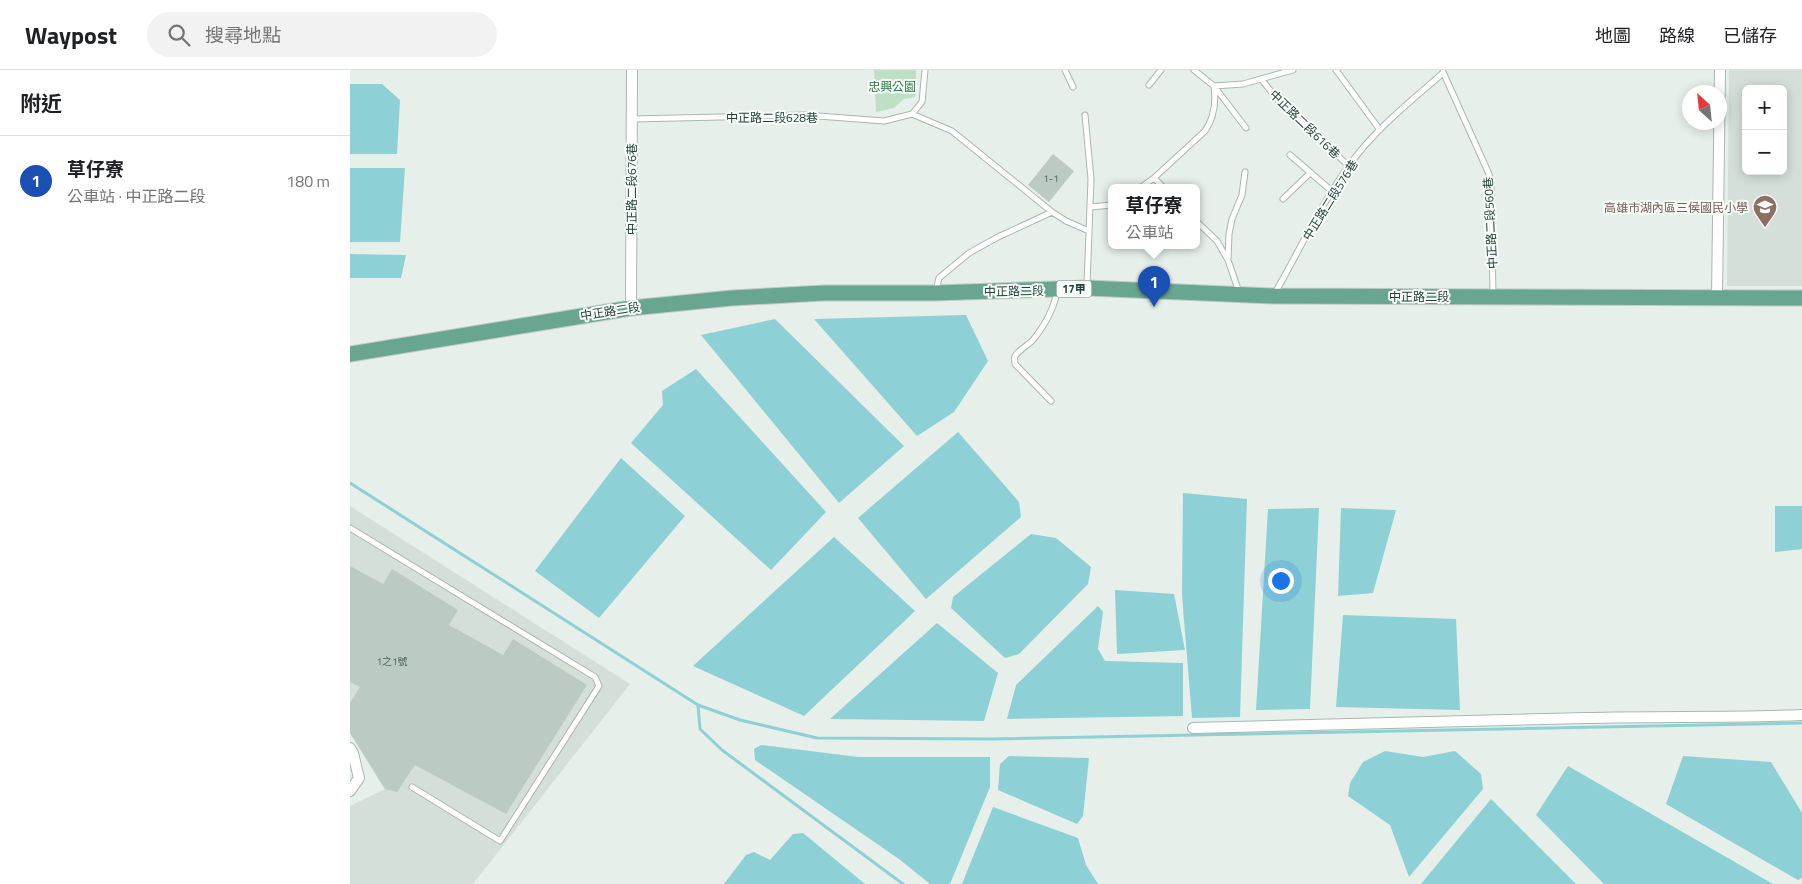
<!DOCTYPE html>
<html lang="zh-TW">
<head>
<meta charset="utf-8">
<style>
	:root { --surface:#fff; --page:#f2f2f2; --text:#202124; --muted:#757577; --line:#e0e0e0; --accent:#81473d }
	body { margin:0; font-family:"Titillium Web","Noto Sans TC",sans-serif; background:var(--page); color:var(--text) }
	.controls { position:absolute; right:15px; top:15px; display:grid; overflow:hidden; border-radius:8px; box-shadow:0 2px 12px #0003 }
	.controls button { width:45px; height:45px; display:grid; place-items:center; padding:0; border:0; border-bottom:1px solid var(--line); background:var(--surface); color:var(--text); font:25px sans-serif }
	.compass { position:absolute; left:1332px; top:15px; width:45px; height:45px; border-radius:50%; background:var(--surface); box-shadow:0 2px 12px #0003; rotate:333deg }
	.you { position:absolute; left:930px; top:510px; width:18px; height:18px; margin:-12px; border:4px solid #fff; border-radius:50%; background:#1a73e8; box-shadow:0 0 0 8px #1a73e833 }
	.badge { display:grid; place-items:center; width:32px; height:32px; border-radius:50%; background:var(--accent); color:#fff; font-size:16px; font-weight:700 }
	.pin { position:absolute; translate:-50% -41px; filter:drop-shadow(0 1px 2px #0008) }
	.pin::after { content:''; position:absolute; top:26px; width:18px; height:15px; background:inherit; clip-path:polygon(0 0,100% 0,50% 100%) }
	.popup { position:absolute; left:758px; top:114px; width:92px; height:65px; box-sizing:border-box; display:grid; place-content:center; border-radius:8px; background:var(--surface); filter:drop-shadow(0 1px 4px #0005); font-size:16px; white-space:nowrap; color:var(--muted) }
	.popup b { font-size:19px; color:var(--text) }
	.popup::after { content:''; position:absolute; left:50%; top:100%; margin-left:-10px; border:10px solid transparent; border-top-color:var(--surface) }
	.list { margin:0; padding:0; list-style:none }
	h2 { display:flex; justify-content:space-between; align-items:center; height:65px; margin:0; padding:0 20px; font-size:21px }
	h2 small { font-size:16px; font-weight:400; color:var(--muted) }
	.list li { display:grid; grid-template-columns:32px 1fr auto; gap:15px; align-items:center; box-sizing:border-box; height:90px; padding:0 20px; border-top:1px solid var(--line) }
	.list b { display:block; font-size:19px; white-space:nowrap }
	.list p { margin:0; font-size:16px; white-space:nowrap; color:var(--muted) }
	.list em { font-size:16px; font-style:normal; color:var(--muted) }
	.icon { flex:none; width:28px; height:28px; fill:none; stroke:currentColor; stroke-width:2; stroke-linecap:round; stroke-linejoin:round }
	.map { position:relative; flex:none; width:1452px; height:814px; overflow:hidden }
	header { display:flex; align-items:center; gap:30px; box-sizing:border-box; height:70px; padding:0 25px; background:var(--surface); border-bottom:1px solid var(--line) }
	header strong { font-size:24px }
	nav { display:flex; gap:28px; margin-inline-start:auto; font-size:18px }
	.search { width:350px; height:45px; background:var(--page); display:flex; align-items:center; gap:12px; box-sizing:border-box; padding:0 18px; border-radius:28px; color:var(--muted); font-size:19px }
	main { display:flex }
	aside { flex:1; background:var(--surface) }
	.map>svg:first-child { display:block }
	.built { fill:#d4dfd9; fill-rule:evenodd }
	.green { fill:#bee1c5 }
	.water { fill:#8dd0d5 }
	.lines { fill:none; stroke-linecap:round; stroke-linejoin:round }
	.stream { stroke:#8dd0d5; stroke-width:3 }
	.building { fill:#bbcac3 }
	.lane-casing { stroke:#a8b8b1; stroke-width:7 }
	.street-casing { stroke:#a8b8b1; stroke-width:12 }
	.primary-casing { stroke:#c1cac7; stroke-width:17 }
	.lane { stroke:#fff; stroke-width:5 }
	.street { stroke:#fff; stroke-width:10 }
	.primary { stroke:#69a691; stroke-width:15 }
	.labels { text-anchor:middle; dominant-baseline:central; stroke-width:4; stroke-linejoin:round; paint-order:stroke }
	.number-label { font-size:10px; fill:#49645a }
	.shield { fill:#f7fbf9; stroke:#637a71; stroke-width:1 }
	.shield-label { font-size:11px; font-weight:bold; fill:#234237 }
	.park-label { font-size:12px; fill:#2c7b43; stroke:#f7fbf9 }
	.street-label { font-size:12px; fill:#234237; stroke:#f7fbf9 }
	.education-label { font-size:12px; fill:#785e54; stroke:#f7fbf9; text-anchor:end }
</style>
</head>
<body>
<header>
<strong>Waypost</strong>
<div class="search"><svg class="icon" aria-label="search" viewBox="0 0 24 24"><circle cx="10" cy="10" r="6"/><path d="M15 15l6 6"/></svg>搜尋地點</div>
<nav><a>地圖</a><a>路線</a><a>已儲存</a></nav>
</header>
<main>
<aside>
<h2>附近<small></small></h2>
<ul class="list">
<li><span class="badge" style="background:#1a4fb4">1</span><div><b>草仔寮</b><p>公車站 · 中正路二段</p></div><em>180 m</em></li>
</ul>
</aside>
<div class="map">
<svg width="1452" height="814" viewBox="0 0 1452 814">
	<rect width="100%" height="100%" fill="#e6efea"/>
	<!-- built -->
	<path class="built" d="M 1379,0 L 1452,0 L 1452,216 L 1377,216 ZM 1396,19 L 1433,19 L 1433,101 L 1396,101 Z
		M 0,436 L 280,614 L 123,814 L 0,814 L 0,736 L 35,719 L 0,663 Z"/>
	<!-- green -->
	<path class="green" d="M 524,0 L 566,0 L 565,27 L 554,29 L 544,38 L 526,42 Z"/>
	<!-- water -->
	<path class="water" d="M 0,14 L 32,14 L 50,30 L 47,84 L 0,84 Z
		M 0,98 L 55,98 L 50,172 L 0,172 Z
		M 0,184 L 56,185 L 51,208 L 0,208 Z
		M 616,245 L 638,291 L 604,342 L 567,366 L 464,249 Z
		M 425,249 L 554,376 L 489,433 L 351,265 Z
		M 346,299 L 476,442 L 421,500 L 281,373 L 313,335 L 312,321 Z
		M 608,362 L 669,432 L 671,447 L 576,529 L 508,448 Z
		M 271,388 L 335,446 L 249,548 L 185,501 Z
		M 833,423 L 897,429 L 890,647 L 842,648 L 832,525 Z
		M 1425,436 L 1452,436 L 1452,479 L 1425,482 Z
		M 969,438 L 960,639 L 906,640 L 918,439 Z
		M 991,438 L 1046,440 L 1023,523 L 988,526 Z
		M 681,464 L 706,468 L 741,497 L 738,514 L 669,584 L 655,588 L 601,538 L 603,527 Z
		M 484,467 L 565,541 L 454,646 L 343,596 Z
		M 765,520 L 824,524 L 835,580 L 767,584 Z
		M 748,536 L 753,542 L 748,579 L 755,591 L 833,593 L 833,646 L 657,649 L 666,615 Z
		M 993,545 L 1106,549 L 1110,640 L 986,637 Z
		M 587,553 L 648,603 L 634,651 L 480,649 Z
		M 411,675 L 508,687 L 640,687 L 640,717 L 600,814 L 580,814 L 549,789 L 405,690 L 404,679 Z
		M 1035,681 L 1073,687 L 1105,681 L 1131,704 L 1133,719 L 1059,807 L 1040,755 L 998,726 L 1000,713 L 1013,692 Z
		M 659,686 L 739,688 L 733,746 L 727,754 L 648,720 L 650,694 Z
		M 1333,686 L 1421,692 L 1452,743 L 1452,808 L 1448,810 L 1316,734 Z
		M 1218,696 L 1423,814 L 1254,814 L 1186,745 Z
		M 1141,729 L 1226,814 L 1071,814 Z
		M 643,737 L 728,768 L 736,795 L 748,814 L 612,814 Z
		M 453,763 L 515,814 L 374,814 L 396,785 L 404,782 L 420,790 L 443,764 Z"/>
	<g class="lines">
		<!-- stream -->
		<path class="stream" d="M 0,413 L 348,635 L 390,650 L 467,668 L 643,669 L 1452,653
			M 348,635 L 350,659 L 372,680 L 553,814"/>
	</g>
	<!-- building -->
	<path class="building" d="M 703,84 L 724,101 L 699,132 L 678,115 Z
		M 0,496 L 33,514 L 42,499 L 108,540 L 99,555 L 153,585 L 163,569 L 237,615 L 156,744 L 65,695 L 47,722 L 35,719 L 0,663 L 0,633 L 10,617 L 0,612 Z"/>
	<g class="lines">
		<defs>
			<path id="lane" d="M 715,0 L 723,17
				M 844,0 L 864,16 L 893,14 L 943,0
				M 986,0 L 1030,60
				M 1093,2 L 1139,104 L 1141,114 L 1143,225
				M 912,10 L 931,34 L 999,96
				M 799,15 L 811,0
				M 864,16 L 896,58
				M 562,44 L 602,61 L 702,142 L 716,151 L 739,161
				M 735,45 L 741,109 L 737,215
				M 282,49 L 455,45 L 534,51 L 562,44 L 572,32 L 575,0
				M 940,85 L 983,122
				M 804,108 L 814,118
				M 790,118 L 804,108 L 855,61 C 864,48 866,31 864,16
				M 933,129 L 960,103
				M 740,137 L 762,135
				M 846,151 L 867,171 L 878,190 L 889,222
				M 878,190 L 879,164 L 882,149 L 892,125 L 895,102
				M 586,220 L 589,208 L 619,183 L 648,167 L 702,142
				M 925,223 C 949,181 970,136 998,97 C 1024,60 1060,32 1093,3
				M 701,331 L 665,294 C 665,291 664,289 665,286 C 669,280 678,275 683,270 C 695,255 704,239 707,221
				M 0,458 L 245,607 L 249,616 L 150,771 L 62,717"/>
			<path id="street" d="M 1367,226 L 1370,0
				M 281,238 L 282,0
				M 843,658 C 974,655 1105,651 1236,648 C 1308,646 1380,648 1452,645
				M 0,678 L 3,683 L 9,708 L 0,721"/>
			<path id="primary" d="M 0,284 L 281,238 L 382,228 L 474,223 L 585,223 L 737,218 L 924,226 L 1452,228"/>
		</defs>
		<!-- lane casing -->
		<use href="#lane" class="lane-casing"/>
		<!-- street casing -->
		<use href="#street" class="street-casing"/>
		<!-- primary casing -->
		<use href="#primary" class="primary-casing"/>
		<!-- lane -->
		<use href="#lane" class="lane"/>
		<!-- street -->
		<use href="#street" class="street"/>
		<!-- primary -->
		<use href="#primary" class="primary"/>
	</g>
	<!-- icons -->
	<defs>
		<symbol id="school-pin" viewBox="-11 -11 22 30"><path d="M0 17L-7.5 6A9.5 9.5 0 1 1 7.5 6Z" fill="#8d6e63" stroke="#f7fbf9"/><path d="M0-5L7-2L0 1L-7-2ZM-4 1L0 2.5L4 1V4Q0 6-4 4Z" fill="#fff"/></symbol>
	</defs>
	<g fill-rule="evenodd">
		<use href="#school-pin" x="1401" y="123" width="28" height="38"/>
	</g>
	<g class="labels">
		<!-- number labels -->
		<g class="number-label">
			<text x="701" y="108">1-1</text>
			<text x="42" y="591">1之1號</text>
		</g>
		<!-- shield labels -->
		<rect class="shield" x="706.5" y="210.5" width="35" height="17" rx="4"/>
		<g class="shield-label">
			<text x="724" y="219">17甲</text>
		</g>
		<!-- park labels -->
		<g class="park-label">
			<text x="542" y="16">忠興公園</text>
		</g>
		<!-- street labels -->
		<g class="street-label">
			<text x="422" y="47">中正路二段628巷</text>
			<text transform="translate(955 54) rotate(44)">中正路二段616巷</text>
			<text transform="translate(281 119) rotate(-90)">中正路二段676巷</text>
			<text transform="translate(980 130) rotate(-58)">中正路二段576巷</text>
			<text transform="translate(1140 153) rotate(-93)">中正路二段560巷</text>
			<text transform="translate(664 221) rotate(-1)">中正路二段</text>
			<text x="1069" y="226">中正路二段</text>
			<text transform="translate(260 241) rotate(-9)">中正路二段</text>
		</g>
		<!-- education labels -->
		<g class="education-label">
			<text x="1398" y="137">高雄市湖內區三侯國民小學</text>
		</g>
	</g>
</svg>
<div class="controls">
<button>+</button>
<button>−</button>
</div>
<svg class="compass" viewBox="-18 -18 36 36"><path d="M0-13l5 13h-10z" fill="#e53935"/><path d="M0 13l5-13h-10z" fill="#757577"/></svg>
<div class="you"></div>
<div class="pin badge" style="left:804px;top:237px;background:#1a4fb4">1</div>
<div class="popup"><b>草仔寮</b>公車站</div>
</div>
</main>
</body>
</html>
